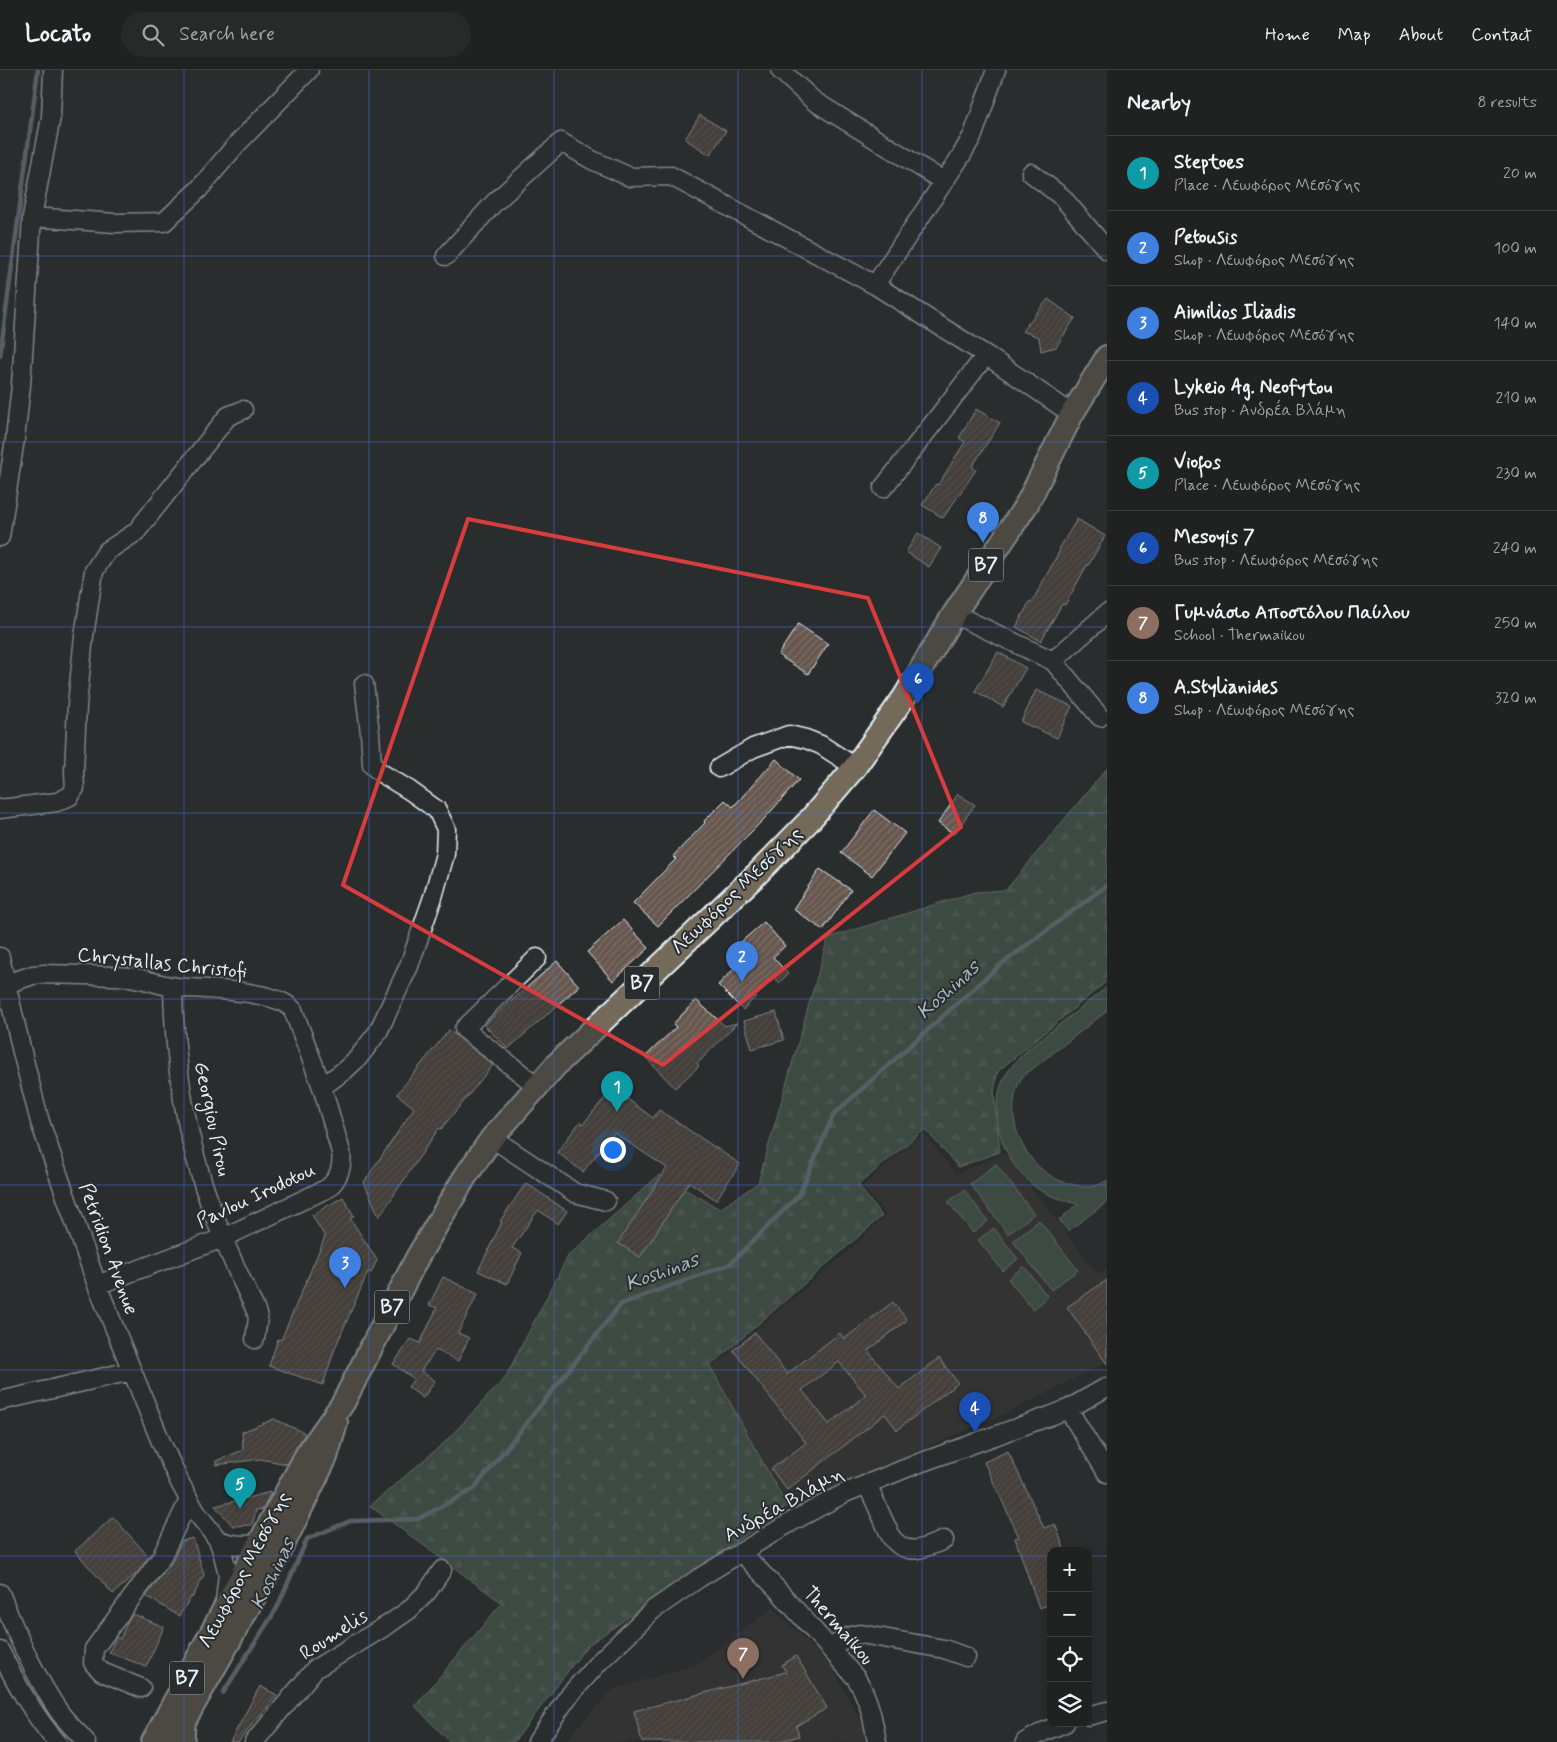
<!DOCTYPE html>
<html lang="en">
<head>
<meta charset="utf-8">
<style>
	:root { --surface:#202222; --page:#282a2a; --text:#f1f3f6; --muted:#a2a4a5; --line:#3d3f40; --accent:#db2777 }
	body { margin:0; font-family:Mynerve,sans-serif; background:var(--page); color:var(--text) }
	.controls { position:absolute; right:15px; bottom:15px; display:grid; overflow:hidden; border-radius:10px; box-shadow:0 5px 20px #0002 }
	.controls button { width:45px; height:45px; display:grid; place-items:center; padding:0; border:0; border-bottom:1px solid var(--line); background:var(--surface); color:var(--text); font:25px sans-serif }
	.you { position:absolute; left:612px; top:1079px; width:18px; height:18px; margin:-12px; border:4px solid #fff; border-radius:50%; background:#1a73e8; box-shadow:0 0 0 8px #1a73e833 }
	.badge { display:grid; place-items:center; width:32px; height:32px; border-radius:50%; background:var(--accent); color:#fff; font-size:16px; font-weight:700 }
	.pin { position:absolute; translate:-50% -41px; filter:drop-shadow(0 1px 2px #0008) }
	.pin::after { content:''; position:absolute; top:26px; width:18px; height:15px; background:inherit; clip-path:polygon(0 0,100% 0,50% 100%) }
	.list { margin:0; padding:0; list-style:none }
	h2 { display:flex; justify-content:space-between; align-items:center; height:65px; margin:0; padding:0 20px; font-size:21px }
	h2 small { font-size:16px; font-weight:400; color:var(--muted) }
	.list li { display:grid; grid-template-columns:32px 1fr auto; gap:15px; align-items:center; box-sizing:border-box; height:75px; padding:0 20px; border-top:1px solid var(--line) }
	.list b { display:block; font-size:19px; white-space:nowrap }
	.list p { margin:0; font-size:16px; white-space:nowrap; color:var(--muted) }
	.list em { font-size:16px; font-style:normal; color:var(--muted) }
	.icon { flex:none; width:28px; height:28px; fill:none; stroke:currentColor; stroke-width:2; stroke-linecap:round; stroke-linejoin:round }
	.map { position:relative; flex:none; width:1107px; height:1672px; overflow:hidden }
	header { display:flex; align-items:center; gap:30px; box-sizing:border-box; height:70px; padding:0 25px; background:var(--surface); border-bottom:1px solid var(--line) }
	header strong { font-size:24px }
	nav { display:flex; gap:28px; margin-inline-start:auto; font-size:18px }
	.search { width:350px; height:45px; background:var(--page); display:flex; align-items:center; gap:12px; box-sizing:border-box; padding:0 18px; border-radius:28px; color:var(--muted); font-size:19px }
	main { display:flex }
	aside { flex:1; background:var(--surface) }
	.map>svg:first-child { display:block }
	.built { fill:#3c3a38 }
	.grass { fill:#566e5c; stroke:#9fb0aa }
	.forest { fill:url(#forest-firs); stroke:#9fb0aa }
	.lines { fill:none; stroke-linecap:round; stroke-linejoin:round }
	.stream { stroke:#8d9ca8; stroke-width:4.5 }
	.building { fill:url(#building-hatch); stroke:#e8f1f8; fill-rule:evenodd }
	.minor-casing { stroke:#e8f1f8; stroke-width:21 }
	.major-casing { stroke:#e8f1f8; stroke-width:26 }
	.highway-casing { stroke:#e8f1f8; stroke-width:29 }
	.minor { stroke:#2a2d2e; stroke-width:18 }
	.major { stroke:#736b5a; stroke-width:22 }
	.highway { stroke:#736b5a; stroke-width:25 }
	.marked { fill:none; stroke:#d83c3d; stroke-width:4; stroke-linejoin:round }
	.grid { fill:none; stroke:#466fde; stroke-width:1; stroke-opacity:0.55 }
	.labels { text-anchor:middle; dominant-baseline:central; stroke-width:4; stroke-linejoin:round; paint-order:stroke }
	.shield { fill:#2a2d2e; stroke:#afb6bb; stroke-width:1 }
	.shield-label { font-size:19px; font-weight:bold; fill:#e8f1f8 }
	.street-label { font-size:20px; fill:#e8f1f8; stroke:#2a2d2e }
	.water-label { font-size:21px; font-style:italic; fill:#abb9c3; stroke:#2a2d2e }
</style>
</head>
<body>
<header>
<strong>Locato</strong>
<div class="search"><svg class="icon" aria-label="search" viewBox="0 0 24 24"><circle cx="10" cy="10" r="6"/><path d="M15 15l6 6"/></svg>Search here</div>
<nav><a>Home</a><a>Map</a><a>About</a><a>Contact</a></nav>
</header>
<main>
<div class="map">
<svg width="1107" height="1672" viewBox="0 0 1107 1672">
	<defs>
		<pattern id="forest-firs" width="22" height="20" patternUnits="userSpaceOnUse" patternTransform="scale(1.25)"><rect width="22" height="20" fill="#566e5c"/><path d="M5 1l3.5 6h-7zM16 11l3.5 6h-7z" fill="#6e8374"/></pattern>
		<pattern id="building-hatch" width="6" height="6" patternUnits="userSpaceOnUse" patternTransform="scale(1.25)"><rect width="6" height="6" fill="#66574e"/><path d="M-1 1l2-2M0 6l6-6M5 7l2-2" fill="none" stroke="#7c7068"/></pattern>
	</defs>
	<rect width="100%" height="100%" fill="#2a2d2e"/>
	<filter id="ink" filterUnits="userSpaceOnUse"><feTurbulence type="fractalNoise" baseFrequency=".02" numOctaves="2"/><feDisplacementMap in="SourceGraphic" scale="10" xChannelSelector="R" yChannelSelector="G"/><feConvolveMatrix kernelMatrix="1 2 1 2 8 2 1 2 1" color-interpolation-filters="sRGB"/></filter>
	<g filter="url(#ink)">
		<!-- built -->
		<path class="built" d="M 924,1063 L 956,1104 L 1004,1083 L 1098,1204 L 1107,1199 L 1107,1292 L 1007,1343 L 789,1436 L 711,1298 L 846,1183 L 886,1145 L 862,1116 Z
			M 773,1537 L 833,1599 L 863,1654 L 866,1672 L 566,1672 L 575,1659 L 613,1619 L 700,1593 Z"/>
		<!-- grass -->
		<path class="grass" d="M 1107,917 L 1107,941 L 1022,1007 C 999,1047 1026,1104 1071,1114 C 1086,1118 1094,1119 1107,1110 L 1107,1132 L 1068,1161 L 1059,1150 L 1078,1134 C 1060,1129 1043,1125 1029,1112 C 1000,1086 986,1038 1007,1003 C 1013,994 1020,987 1027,980 Z
			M 996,1094 L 1034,1144 L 1008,1164 L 970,1114 Z
			M 964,1120 L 988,1151 L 973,1163 L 948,1132 Z
			M 1039,1150 L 1078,1200 L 1051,1220 L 1013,1171 Z
			M 994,1158 L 1018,1189 L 1003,1201 L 978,1170 Z
			M 1024,1196 L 1048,1227 L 1033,1240 L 1008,1209 Z"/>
		<!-- forest -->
		<path class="forest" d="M 1107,698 L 1107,911 L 998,1001 L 994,1021 L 1000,1082 L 958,1097 L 925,1059 L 858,1115 L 882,1146 L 710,1296 L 787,1436 L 587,1576 L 514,1672 L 450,1672 L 415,1636 L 502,1533 L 370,1436 L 445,1372 L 505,1308 L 568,1186 L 659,1105 L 720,1139 L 758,1113 L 828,868 L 975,822 L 1006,820 Z"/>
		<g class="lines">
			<!-- stream -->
			<path class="stream" d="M 0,286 L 38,0
				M 223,1623 L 277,1538 L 307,1469 L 350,1451 L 418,1449 L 474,1419 L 621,1234 L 730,1194 L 799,1125 L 834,1044 L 999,896 L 1107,815"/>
		</g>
		<!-- building -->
		<path class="building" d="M 700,45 L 726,61 L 710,85 L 685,69 Z
			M 1048,229 L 1075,248 L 1056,277 L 1041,281 L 1039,267 L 1022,261 Z
			M 976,339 L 1000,353 L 972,397 L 976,400 L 943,448 L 922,435 L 936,414 L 938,415 L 965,372 L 959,368 Z
			M 1077,449 L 1105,466 L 1088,496 L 1087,495 L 1065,535 L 1062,534 L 1041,571 L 1016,557 L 1030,531 L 1032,532 L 1060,480 L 1059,479 Z
			M 918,463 L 941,478 L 929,497 L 906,482 Z
			M 798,554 L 828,574 L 808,604 L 778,585 Z
			M 998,582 L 1026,598 L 1003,637 L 975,621 Z
			M 1036,620 L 1072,636 L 1057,668 L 1021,652 Z
			M 776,689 L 799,710 L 764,749 L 658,856 L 633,833 L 676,789 L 673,786 L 705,753 L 704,751 L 725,730 L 733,737 Z
			M 958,724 L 975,735 L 954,764 L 938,753 Z
			M 874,740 L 905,763 L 872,806 L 841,783 Z
			M 820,799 L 851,820 L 823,860 L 793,839 Z
			M 623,850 L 649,878 L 613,911 L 587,882 Z
			M 764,852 L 785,876 L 773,887 L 788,904 L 779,913 L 774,907 L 743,940 L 718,915 L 751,881 L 742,871 Z
			M 557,891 L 579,916 L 508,979 L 484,955 Z
			M 696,930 L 725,956 L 737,953 L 697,994 L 699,996 L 675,1018 L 645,987 L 676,957 L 673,954 Z
			M 776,942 L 784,970 L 752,979 L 744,951 Z
			M 449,960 L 493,995 L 441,1059 L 439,1058 L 379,1147 L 364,1112 L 414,1038 L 397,1024 Z
			M 613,1018 L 653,1048 L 659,1040 L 740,1094 L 716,1130 L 689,1112 L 640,1187 L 618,1173 L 667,1098 L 614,1063 L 583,1102 L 557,1082 L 580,1052 L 583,1054 Z
			M 526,1113 L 567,1141 L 558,1154 L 538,1140 L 512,1178 L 522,1183 L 507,1214 L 478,1201 L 502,1152 L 500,1151 Z
			M 343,1127 L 354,1146 L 350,1148 L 377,1190 L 371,1203 L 368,1202 L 335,1278 L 323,1315 L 269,1296 L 278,1269 L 281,1270 L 325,1167 L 312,1145 Z
			M 443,1207 L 478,1224 L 458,1263 L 469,1268 L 458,1291 L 436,1280 L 421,1301 L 435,1311 L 423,1328 L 408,1317 L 414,1309 L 393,1294 L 411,1269 L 420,1273 L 437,1238 L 429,1235 Z
			M 1107,1210 L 1107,1294 L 1067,1237 Z
			M 893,1232 L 907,1250 L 868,1281 L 899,1319 L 939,1288 L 958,1313 L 897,1360 L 885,1344 L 787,1420 L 771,1399 L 806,1373 L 733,1280 L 755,1263 L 787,1304 L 840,1263 L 844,1269 ZM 839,1292 L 866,1325 L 829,1354 L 802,1320 Z
			M 274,1349 L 305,1363 L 287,1394 L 260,1389 L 216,1395 L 216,1391 L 243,1380 L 242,1362 Z
			M 1008,1381 L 1044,1458 L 1055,1454 L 1065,1481 L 1051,1481 L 1051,1534 L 1039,1538 L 1015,1468 L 1019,1467 L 984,1392 Z
			M 271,1422 L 263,1439 L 256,1440 L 252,1455 L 233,1456 L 215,1436 Z
			M 113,1447 L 149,1487 L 138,1502 L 113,1524 L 75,1481 Z
			M 193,1468 L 204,1505 L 192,1528 L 191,1527 L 179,1546 L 146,1526 L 163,1503 L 165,1505 L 182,1471 Z
			M 133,1544 L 164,1557 L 146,1597 L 109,1582 L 116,1567 L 120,1569 L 128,1550 Z
			M 796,1586 L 827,1638 L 796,1656 L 799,1666 L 778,1672 L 642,1672 L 634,1641 L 786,1602 L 782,1595 Z
			M 260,1616 L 277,1625 L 238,1672 L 230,1672 Z"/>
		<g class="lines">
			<defs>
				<path id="minor" d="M 780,0 L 814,31 L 943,111
					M 1031,103 L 1062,127 L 1107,180
					M 32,147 L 115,153 L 164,152 L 199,119 L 236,75 L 309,0
					M 446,186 L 494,133 L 561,72 L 592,90 L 630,107 L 671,106 L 875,215 L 986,285 L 1072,344
					M 875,215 L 961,86 L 973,65 L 996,0
					M 883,418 L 986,285
					M 0,467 L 15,369 L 21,315 L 32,147 L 51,47 L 53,0
					M 954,544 L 1053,591 L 1100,647
					M 1053,591 L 1107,543
					M 719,698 L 753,678 L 789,665 L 806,669 L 821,675 L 855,697
					M 0,739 L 57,732 L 70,726 L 75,718 L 74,702 L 77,635 L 84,566 L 94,501 L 107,481 L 136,462 L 228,346 L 243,340
					M 0,887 L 22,982 L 40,1052 L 64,1121 L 97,1215 L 161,1372 L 180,1413 L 196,1442 L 218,1470 L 222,1481 L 228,1504 L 225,1531
					M 537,888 L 464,959 L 537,1016
					M 6,914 L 33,905 L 45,904 C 73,905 102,905 130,907 C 145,909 160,915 175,917 C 202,920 277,919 293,940 L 322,1017 L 341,1082 C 343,1097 339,1108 328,1118 L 223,1168 L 97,1215
					M 173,916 C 174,1003 189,1088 223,1168 C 233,1193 245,1217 256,1241 L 258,1248 L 255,1269
					M 322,1017 L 345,1000 L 358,988 L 378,962 L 409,896 L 433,827 L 445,784 L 446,759 L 437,740 L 409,720 L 381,703 L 372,695 L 370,663 L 364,614
					M 492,1068 L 575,1123 L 606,1131
					M 0,1331 L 131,1301
					M 1068,1339 L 1107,1403
					M 867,1414 L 891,1467 C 907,1488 924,1478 944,1470
					M 218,1470 C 232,1475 246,1478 260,1472 L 264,1465
					M 741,1482 L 777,1519 L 856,1608 C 869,1628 873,1649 877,1672
					M 0,1523 C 16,1564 35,1607 60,1643 C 68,1653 77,1662 86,1672
					M 830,1579 C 840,1571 848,1565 861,1564 L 944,1579 L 966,1587
					M 0,1581 C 16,1613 33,1645 57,1672
					M 141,1618 L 102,1602 L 93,1593 L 94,1579 L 161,1488 L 189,1430
					M 1088,1646 L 1107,1641
					M 254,1672 L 315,1599 L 389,1554 L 409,1540 L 427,1522 L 442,1500
					M 537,1672 L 567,1628 L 599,1592 L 653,1540 L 699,1508 L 791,1452 L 845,1423 L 914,1395 L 1050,1346 L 1068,1339 L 1107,1317
					M 1025,1672 L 1045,1661 L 1065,1653"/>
				<path id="major" d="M 174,1669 L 280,1481 L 326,1387 L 336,1353
					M 153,1672 L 307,1384 L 343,1333 L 417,1188 L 465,1107 L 492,1068 L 557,994 L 756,805 L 808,752 L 855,697 L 905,626 L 954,544 L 1027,434 L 1072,344 L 1107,287"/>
				<path id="highway" d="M 181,1672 L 182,1653"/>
			</defs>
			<!-- minor casing -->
			<use href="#minor" class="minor-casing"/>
			<!-- major casing -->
			<use href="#major" class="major-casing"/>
			<!-- highway casing -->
			<use href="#highway" class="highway-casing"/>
			<!-- minor -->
			<use href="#minor" class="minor"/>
			<!-- major -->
			<use href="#major" class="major"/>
			<!-- highway -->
			<use href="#highway" class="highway"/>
		</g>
	</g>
	<!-- marked area -->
	<path d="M0 0H1107V1672H0ZM 468,449 L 868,528 L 961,757 L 663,995 L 343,815 Z" fill="#2a2d2e" fill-opacity=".55" fill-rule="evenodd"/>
	<path class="marked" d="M 468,449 L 868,528 L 961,757 L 663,995 L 343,815 Z"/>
	<!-- grid -->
	<path class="grid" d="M 184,0 L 184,1672M 369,0 L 369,1672M 554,0 L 554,1672M 738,0 L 738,1672M 922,0 L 922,1672M 0,186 L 1107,186M 0,372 L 1107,372M 0,557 L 1107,557M 0,743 L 1107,743M 0,929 L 1107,929M 0,1115 L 1107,1115M 0,1300 L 1107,1300M 0,1486 L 1051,1486M 1088,1486 L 1107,1486"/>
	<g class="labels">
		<!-- shield labels -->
		<g class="shield">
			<rect x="968.5" y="478.5" width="35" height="33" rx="4"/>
			<rect x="624.5" y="896.5" width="35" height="33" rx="4"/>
			<rect x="374.5" y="1220.5" width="35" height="33" rx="4"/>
			<rect x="169.5" y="1591.5" width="35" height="33" rx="4"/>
		</g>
		<g class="shield-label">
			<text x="986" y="495">B7</text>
			<text x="642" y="913">B7</text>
			<text x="392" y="1237">B7</text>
			<text x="187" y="1608">B7</text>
		</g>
		<!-- street labels -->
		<g class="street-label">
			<text transform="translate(737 821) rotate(-44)">Λεωφόρος Μεσόγης</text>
			<text transform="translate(162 894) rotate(6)">Chrystallas Christofi</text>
			<text transform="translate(212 1049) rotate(78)">Georgiou Pirou</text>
			<text transform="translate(256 1126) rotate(-25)">Pavlou Irodotou</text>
			<text transform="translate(108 1179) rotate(70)">Petridion Avenue</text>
			<text transform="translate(784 1435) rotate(-29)">Ανδρέα Βλάμη</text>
			<text transform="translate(245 1500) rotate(-62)">Λεωφόρος Μεσόγης</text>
			<text transform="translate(838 1556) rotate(49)">Thermaikou</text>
			<text transform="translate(334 1565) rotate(-33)">Roumelis</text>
		</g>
		<!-- water labels -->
		<g class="water-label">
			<text transform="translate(948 920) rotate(-42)">Koshinas</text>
			<text transform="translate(662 1202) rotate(-20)">Koshinas</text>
			<text transform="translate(273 1504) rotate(-64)">Koshinas</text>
		</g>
	</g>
</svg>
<div class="controls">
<button>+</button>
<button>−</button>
<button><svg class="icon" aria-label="locate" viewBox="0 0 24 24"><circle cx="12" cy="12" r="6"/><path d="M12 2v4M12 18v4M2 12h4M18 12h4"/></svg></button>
<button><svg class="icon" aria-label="layers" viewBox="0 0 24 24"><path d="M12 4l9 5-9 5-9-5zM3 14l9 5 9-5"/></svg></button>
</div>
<div class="you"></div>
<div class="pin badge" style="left:617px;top:1042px;background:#0f9aa8">1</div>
<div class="pin badge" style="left:742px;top:912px;background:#3f7fe0">2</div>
<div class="pin badge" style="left:345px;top:1218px;background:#3f7fe0">3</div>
<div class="pin badge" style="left:975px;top:1363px;background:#1a4fb4">4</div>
<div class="pin badge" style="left:240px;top:1439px;background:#0f9aa8">5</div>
<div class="pin badge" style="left:918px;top:634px;background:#1a4fb4">6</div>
<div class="pin badge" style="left:743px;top:1609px;background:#8d6e63">7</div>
<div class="pin badge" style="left:983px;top:473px;background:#3f7fe0">8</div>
</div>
<aside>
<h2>Nearby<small>8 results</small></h2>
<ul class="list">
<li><span class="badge" style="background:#0f9aa8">1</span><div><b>Steptoes</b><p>Place · Λεωφόρος Μεσόγης</p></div><em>20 m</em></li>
<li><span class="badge" style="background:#3f7fe0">2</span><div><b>Petousis</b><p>Shop · Λεωφόρος Μεσόγης</p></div><em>100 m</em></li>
<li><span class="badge" style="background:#3f7fe0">3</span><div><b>Aimilios Iliadis</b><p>Shop · Λεωφόρος Μεσόγης</p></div><em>140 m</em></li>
<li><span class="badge" style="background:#1a4fb4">4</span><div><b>Lykeio Ag. Neofytou</b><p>Bus stop · Ανδρέα Βλάμη</p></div><em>210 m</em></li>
<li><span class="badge" style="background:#0f9aa8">5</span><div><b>Viofos</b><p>Place · Λεωφόρος Μεσόγης</p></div><em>230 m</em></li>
<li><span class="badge" style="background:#1a4fb4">6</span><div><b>Mesoyis 7</b><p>Bus stop · Λεωφόρος Μεσόγης</p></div><em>240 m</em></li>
<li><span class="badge" style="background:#8d6e63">7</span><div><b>Γυμνάσιο Αποστόλου Παύλου</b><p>School · Thermaikou</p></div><em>250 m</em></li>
<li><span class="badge" style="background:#3f7fe0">8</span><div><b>A.Stylianides</b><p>Shop · Λεωφόρος Μεσόγης</p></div><em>320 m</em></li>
</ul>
</aside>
</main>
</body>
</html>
